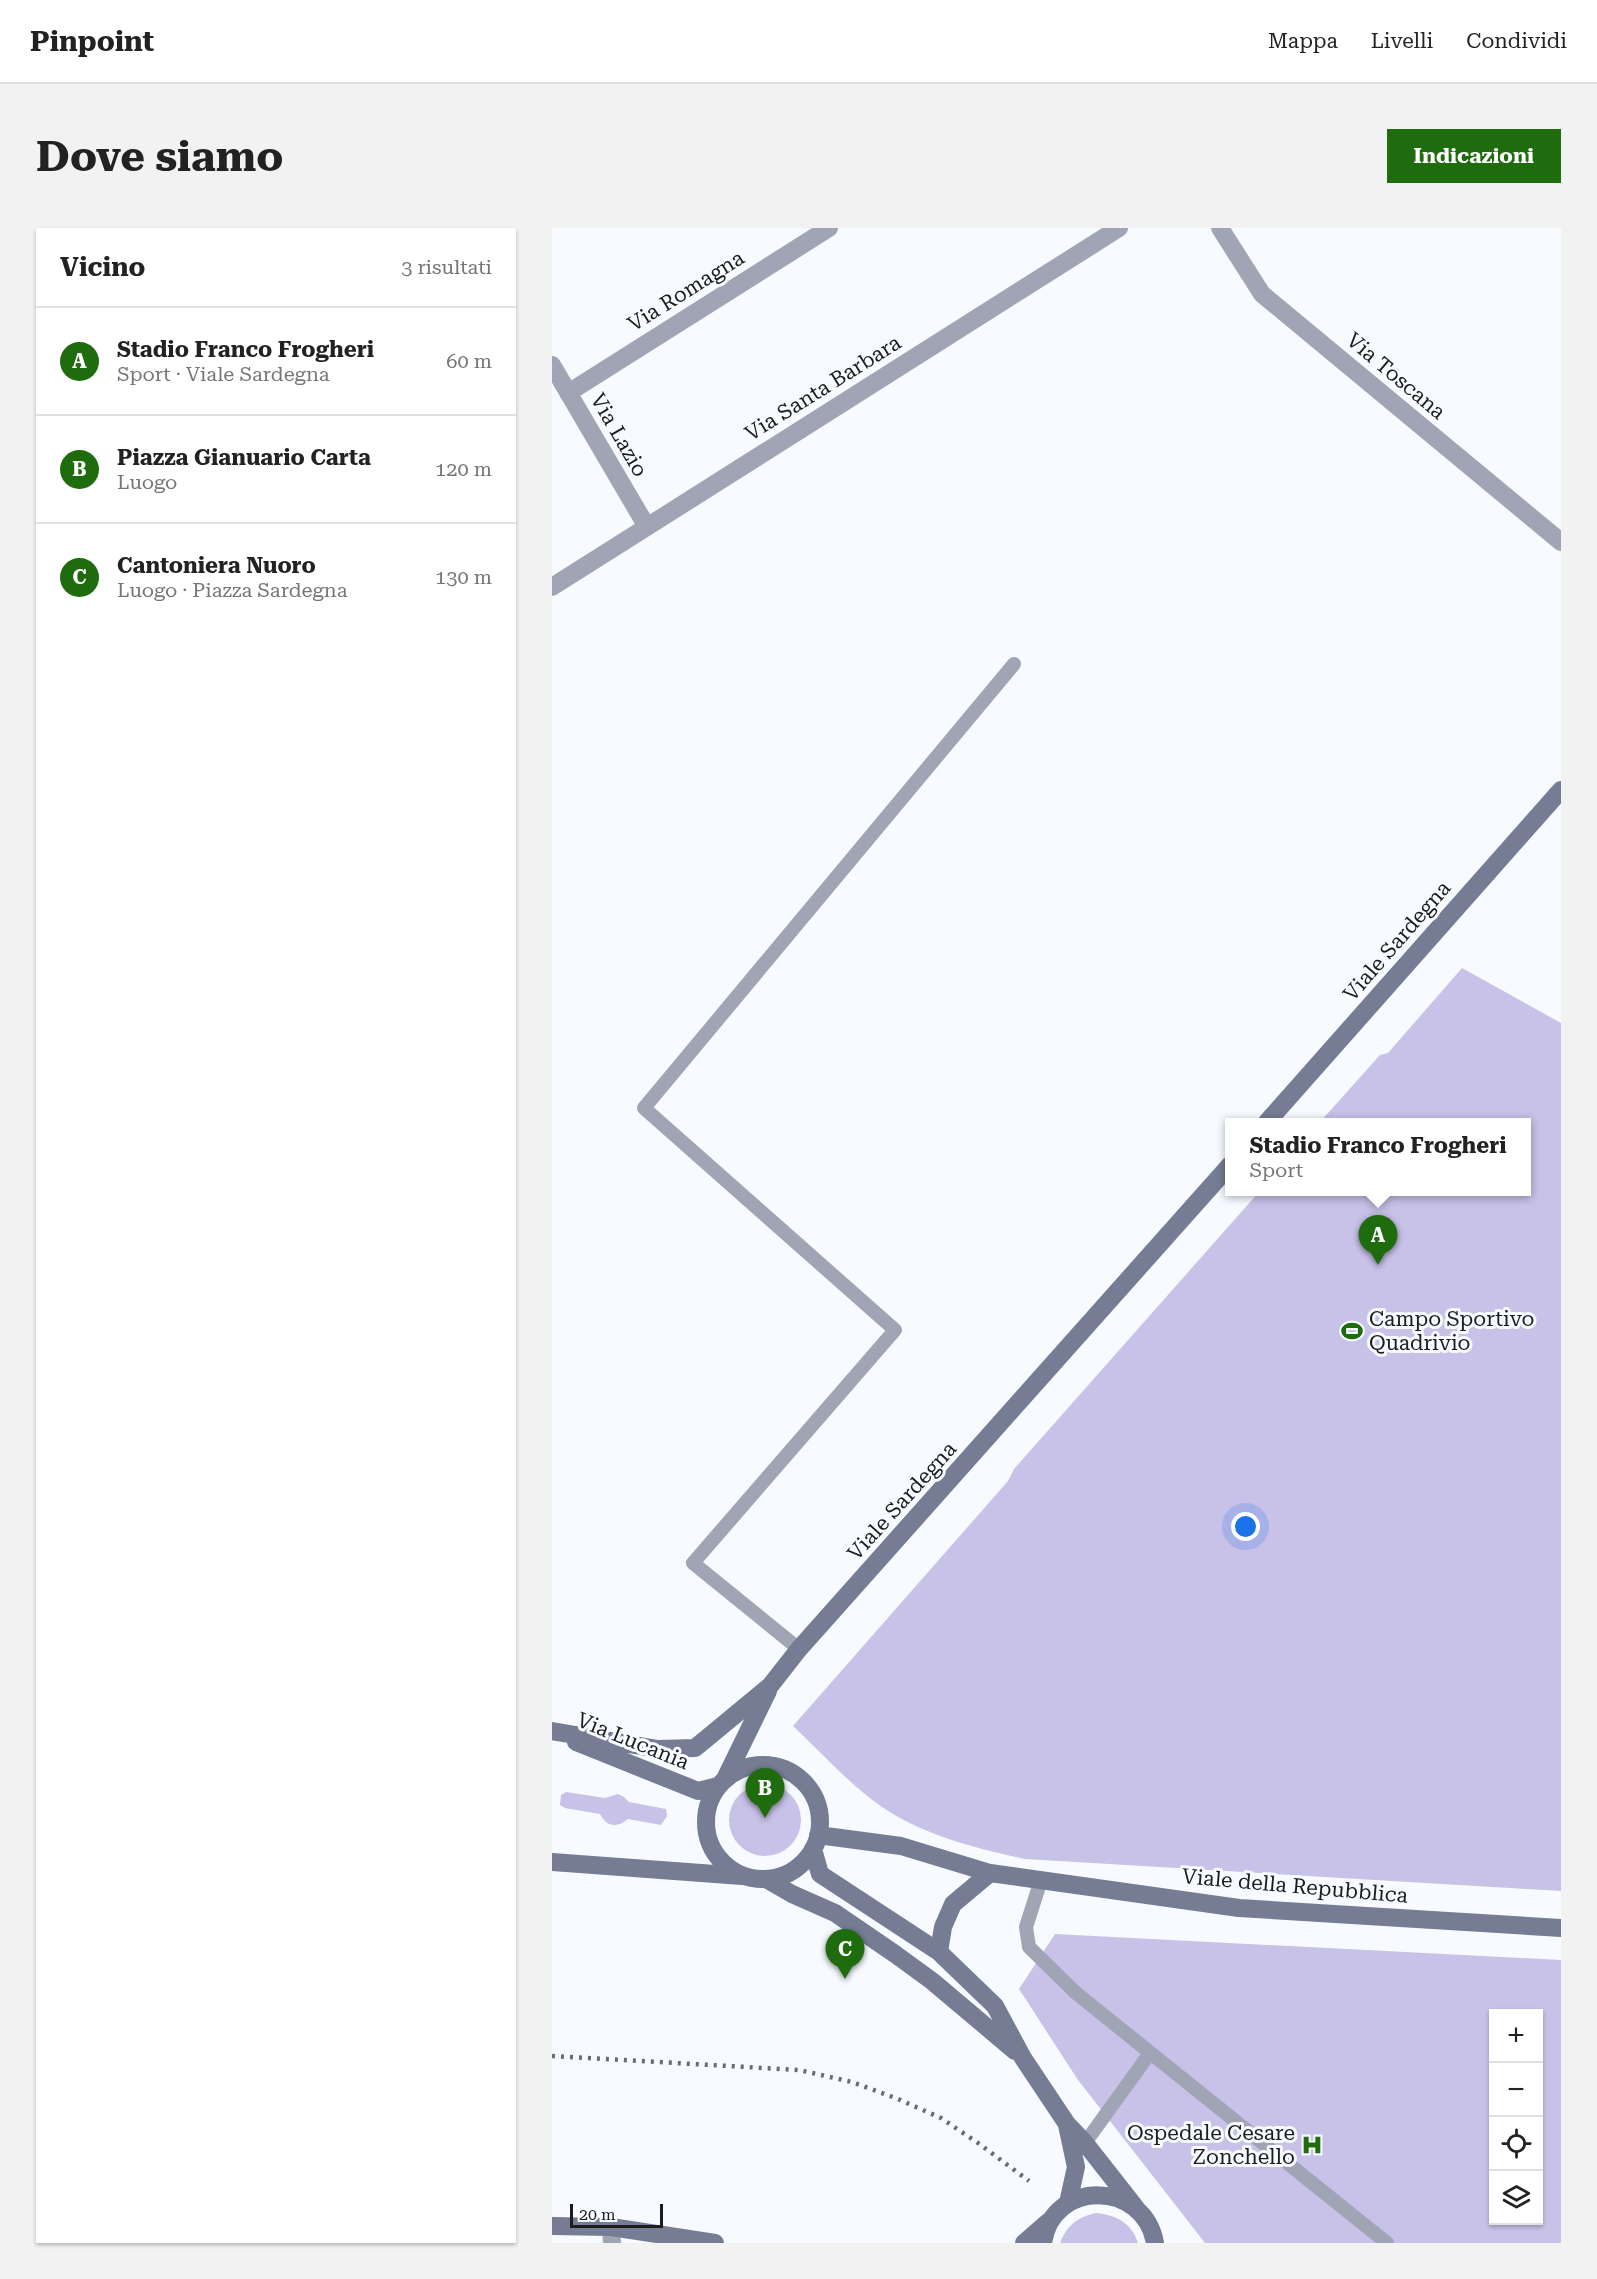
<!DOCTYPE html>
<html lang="it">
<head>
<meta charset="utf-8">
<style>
	:root { --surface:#fff; --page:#f2f2f2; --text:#222; --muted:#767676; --line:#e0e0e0; --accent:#1f6c0e }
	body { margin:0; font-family:"Roboto Serif",serif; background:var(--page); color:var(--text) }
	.controls { position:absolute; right:18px; bottom:18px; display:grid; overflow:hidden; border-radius:0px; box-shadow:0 2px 4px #0004 }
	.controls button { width:54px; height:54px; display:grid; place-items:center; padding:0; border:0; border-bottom:2px solid var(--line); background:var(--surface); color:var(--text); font:30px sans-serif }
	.scale { position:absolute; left:18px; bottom:15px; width:93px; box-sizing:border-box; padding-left:6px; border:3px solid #1b1c1e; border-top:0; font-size:16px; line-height:21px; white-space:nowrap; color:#1b1c1e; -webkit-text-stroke:4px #f7fbff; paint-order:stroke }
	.you { position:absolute; left:694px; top:1299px; width:21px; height:21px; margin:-15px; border:4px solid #fff; border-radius:50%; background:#1a73e8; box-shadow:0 0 0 9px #1a73e833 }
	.badge { display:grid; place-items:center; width:39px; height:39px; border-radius:50%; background:var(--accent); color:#fff; font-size:20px; font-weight:700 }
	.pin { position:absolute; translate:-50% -50px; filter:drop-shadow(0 2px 3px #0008) }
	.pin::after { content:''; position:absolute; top:32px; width:21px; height:18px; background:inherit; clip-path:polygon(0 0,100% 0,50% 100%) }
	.popup { position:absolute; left:673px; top:890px; width:306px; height:78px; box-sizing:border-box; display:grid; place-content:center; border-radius:0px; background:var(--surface); filter:drop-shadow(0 2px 4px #0005); font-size:20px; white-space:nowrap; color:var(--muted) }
	.popup b { font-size:22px; color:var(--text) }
	.popup::after { content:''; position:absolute; left:50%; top:100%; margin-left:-12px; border:12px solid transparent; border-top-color:var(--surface) }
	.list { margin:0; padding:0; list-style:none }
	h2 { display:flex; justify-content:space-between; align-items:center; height:78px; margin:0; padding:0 24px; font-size:26px }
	h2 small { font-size:20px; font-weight:400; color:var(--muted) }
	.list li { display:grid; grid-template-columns:39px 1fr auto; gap:18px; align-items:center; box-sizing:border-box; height:108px; padding:0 24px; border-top:2px solid var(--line) }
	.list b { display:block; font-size:22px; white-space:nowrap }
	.list p { margin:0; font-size:20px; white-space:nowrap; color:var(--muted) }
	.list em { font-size:20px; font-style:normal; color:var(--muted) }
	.icon { flex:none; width:33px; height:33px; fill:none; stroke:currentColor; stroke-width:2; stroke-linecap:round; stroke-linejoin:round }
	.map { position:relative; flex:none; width:1009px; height:2015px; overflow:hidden; border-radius:0px }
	header { display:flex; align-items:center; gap:36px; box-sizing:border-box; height:84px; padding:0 30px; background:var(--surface); border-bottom:2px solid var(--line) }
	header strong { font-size:28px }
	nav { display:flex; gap:33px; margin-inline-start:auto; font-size:21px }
	.intro { display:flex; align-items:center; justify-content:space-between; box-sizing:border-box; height:144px; padding:0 36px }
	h1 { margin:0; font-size:42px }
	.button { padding:15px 27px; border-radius:0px; background:var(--accent); color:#fff; font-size:21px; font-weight:700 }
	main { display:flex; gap:36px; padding:0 36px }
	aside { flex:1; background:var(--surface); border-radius:0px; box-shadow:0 2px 4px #0004 }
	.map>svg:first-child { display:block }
	.green { fill:#c8c1e8; fill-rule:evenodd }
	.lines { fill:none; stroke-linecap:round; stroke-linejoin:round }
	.lane { stroke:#a0a5b6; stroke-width:14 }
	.street { stroke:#a0a5b6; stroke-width:18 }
	.secondary { stroke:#757c94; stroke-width:18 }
	.rail { stroke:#696c6e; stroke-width:4.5; stroke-dasharray:3 6; stroke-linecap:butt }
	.labels { text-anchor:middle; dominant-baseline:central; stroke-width:6; stroke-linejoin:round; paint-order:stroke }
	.street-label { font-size:21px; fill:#1b1c1e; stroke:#f7fbff }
	.poi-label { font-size:21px; fill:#1b1c1e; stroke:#f7fbff; text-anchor:start }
</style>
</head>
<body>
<header>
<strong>Pinpoint</strong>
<nav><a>Mappa</a><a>Livelli</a><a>Condividi</a></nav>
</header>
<div class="intro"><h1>Dove siamo</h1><a class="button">Indicazioni</a></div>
<main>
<aside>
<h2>Vicino<small>3 risultati</small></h2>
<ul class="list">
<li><span class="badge">A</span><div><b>Stadio Franco Frogheri</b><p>Sport · Viale Sardegna</p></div><em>60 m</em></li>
<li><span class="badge">B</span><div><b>Piazza Gianuario Carta</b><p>Luogo</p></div><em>120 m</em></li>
<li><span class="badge">C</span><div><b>Cantoniera Nuoro</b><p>Luogo · Piazza Sardegna</p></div><em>130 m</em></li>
</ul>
</aside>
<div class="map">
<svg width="1009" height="2015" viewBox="0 0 1009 2015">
	<rect width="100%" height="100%" fill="#f7fbff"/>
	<!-- green -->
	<path class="green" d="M 910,740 L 1009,795 L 1009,1663 L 473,1631 C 423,1620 373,1608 330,1579 C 299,1558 268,1523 241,1498 L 456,1253 L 462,1241 L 707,964 L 974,964 L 974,894 L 768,894 L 828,827 L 836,825 Z
		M177 1592a36 36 0 1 1 72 0a36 36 0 1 1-72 0Z
		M 14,1564 L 53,1570 L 66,1566 L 72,1569 L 77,1574 L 114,1581 L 115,1588 L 109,1597 L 76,1591 C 66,1600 54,1599 48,1586 L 13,1580 L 8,1577 L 9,1567 Z
		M 503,1706 L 1009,1732 L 1009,2015 L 653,2015 L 526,1852 L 467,1761 ZM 942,1786 L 987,1786 L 987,1992 L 942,1992 Z
		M 544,1985 C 564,1987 580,1995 586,2015 L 508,2015 C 515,1997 526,1989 544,1985 Z"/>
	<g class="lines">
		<!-- lane -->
		<path class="lane" d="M 247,1421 L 141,1335 L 343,1102 L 92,880 L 462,436
			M 489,1652 L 474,1699 L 477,1719 L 524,1765 L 835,2015
			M 533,1915 L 598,1825"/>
		<!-- street -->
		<path class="street" d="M 668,0 L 710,66 L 1009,314
			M 0,137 L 95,299
			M 16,165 L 277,0
			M 0,359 L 567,0
			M 59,1999 L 60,2015"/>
		<!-- secondary -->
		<path class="secondary" d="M 715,894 L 1009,562
			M 0,1503 L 106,1521 L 143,1520 L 218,1458 L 247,1421 L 678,937
			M 24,1514 L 146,1563 L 166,1558
			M154 1594a57 57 0 1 1 114 0a57 57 0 1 1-114 0Z
			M 173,1551 L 216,1463
			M 266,1607 L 349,1618 L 438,1645 L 687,1680 L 1009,1700
			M 261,1621 L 268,1646 L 387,1724 L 443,1778 L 471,1830 L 515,1896 L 533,1915 L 584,1980
			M 0,1634 L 190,1648
			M 214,1651 L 240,1666 L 283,1685 L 343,1726 L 380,1753 L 463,1823
			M 387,1724 L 391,1699 L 401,1676 L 438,1645
			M 515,1897 L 524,1939 L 516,1975
			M 0,1998 L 59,1999 L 163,2015
			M 472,2015 L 496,1994
			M 491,2015 C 500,1951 592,1952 603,2015"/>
		<!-- rail -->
		<path class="rail" d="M 0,1828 L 247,1842 L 300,1854 L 346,1871 L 389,1890 L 426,1915 L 477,1953"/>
	</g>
	<!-- icons -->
	<defs>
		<symbol id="stadium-bare" viewBox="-9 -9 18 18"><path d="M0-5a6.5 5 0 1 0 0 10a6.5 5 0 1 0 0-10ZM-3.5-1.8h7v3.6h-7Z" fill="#1f6c0e" stroke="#f7fbff" stroke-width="2.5" paint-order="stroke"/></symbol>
		<symbol id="hospital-bare" viewBox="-9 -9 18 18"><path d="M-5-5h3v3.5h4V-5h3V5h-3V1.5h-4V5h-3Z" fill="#1f6c0e" stroke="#f7fbff" stroke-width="2.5" paint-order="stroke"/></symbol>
	</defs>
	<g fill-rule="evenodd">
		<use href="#stadium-bare" x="785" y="1088" width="30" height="30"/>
		<use href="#hospital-bare" x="745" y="1902" width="30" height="30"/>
	</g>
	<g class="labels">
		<!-- street labels -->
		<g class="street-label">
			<text transform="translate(134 63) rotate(-32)">Via Romagna</text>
			<text transform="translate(844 148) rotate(40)">Via Toscana</text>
			<text transform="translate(271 160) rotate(-32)">Via Santa Barbara</text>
			<text transform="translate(67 207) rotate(60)">Via Lazio</text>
			<text transform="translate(845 713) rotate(-49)">Viale Sardegna</text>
			<text transform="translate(350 1273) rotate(-48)">Viale Sardegna</text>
			<text transform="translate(81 1513) rotate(22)">Via Lucania</text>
			<text transform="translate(743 1658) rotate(5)">Viale della Repubblica</text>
		</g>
		<!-- poi labels -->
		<g class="poi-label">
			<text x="817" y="1091">Campo Sportivo<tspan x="817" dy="24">Quadrivio</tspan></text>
			<text x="743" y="1905" text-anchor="end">Ospedale Cesare<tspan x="743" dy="24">Zonchello</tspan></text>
		</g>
	</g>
</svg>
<div class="controls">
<button>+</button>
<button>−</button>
<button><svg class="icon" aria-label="locate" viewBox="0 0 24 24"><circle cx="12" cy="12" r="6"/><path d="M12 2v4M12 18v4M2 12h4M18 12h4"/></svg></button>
<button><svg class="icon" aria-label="layers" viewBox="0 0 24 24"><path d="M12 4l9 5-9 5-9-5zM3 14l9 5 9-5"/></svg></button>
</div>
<div class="scale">20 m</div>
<div class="you"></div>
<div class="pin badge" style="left:826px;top:1037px">A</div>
<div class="popup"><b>Stadio Franco Frogheri</b>Sport</div>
<div class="pin badge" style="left:213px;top:1590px">B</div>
<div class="pin badge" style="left:293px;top:1751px">C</div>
</div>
</main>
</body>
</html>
